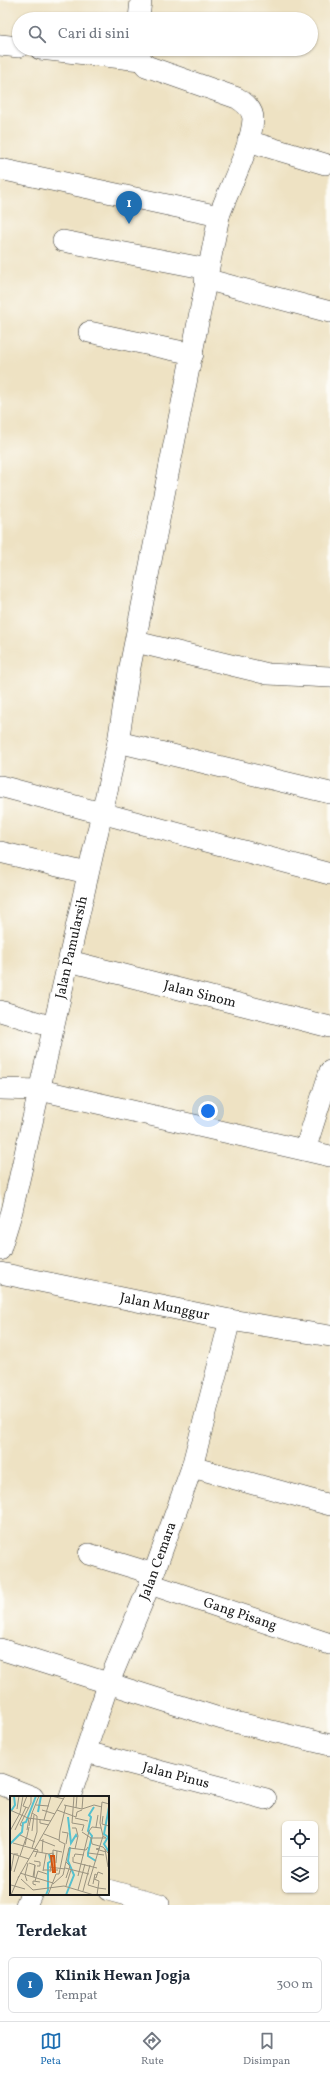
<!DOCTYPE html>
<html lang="id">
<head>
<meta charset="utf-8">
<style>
	:root { --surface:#fff; --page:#f2f2f3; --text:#1f2937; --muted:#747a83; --line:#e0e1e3; --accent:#1f6fb2 }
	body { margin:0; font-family:Vollkorn,serif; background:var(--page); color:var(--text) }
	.controls { position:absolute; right:12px; bottom:12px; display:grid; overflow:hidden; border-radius:6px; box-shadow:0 1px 3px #0004 }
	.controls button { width:36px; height:36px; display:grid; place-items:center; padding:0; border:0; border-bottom:1px solid var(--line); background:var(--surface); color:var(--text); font:20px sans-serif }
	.you { position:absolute; left:208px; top:1111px; width:14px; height:14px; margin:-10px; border:3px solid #fff; border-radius:50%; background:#1a73e8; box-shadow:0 0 0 6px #1a73e833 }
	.badge { display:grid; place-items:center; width:26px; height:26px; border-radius:50%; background:var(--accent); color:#fff; font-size:13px; font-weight:700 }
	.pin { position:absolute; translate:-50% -33px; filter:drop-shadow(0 1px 2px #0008) }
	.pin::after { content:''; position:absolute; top:21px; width:14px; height:12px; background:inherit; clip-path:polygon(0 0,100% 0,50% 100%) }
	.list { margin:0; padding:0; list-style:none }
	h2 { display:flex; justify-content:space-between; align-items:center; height:52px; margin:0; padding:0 16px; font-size:17px }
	h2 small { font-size:13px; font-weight:400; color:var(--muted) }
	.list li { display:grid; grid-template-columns:26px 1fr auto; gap:12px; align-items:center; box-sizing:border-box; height:56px; margin:0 8px 8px; padding:0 8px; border:1px solid var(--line); border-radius:6px }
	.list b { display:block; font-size:15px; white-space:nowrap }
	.list p { margin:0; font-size:13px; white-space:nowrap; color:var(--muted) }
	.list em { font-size:13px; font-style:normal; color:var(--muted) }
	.icon { flex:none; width:22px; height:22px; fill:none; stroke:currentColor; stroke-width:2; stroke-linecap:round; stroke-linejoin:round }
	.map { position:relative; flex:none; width:330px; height:1905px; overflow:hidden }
	.search { position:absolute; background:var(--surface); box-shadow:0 1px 3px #0004; left:12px; right:12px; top:12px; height:44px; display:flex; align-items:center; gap:10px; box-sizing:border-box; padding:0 14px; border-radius:22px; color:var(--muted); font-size:15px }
	.sheet { height:116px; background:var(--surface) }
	nav { display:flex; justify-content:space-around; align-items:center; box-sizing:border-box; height:56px; border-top:1px solid var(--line); background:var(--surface); font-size:11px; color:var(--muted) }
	nav a { display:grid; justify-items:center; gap:2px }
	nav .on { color:var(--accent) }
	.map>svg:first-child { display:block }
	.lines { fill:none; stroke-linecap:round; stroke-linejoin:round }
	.street-casing { stroke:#3c3a35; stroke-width:22 }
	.street { stroke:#fff; stroke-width:21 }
	.labels { text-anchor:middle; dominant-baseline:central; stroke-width:3; stroke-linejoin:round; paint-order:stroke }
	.street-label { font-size:14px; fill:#1c1c1c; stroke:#fdfcf7 }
	.inset-river { fill:none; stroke:#56c1cf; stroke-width:2 }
	.inset-road { fill:none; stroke:#9a9380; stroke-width:1 }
	.view { fill:#d4530e; fill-opacity:0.15; stroke:#d4530e; stroke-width:2 }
	.inset-edge { fill:none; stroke:#1c1c1c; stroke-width:2 }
</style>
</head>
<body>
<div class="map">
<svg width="330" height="1905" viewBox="0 0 330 1905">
	<rect width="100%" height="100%" fill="#fdfcf7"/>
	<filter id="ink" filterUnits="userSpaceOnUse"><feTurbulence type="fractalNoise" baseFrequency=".025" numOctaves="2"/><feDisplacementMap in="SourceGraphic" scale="8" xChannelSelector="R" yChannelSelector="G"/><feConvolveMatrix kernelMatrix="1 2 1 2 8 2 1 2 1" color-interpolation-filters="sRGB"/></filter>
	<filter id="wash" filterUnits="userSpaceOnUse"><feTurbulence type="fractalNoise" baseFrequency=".012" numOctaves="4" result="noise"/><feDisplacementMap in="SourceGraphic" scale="16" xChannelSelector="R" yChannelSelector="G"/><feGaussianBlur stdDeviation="0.9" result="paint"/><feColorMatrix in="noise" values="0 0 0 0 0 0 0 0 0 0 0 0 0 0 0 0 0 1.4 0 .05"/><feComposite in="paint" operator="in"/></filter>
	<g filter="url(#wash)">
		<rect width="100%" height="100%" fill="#eee2c3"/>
	</g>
	<g filter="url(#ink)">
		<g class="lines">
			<defs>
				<g id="street">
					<path d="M 139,19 L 141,0"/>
					<path d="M 0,45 L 19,47"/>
					<path d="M 40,49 L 141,60"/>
					<path d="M 248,141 L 325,164"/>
					<path d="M 0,169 L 219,216"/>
					<path d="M 63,241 L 208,269"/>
					<path d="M 205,279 L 330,312"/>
					<path d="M 89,332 L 193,354"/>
					<path d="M 136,642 L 268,674 L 330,677"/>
					<path d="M 118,742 L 330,793"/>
					<path d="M 0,786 L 330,874"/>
					<path d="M 0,852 L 87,873"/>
					<path id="s1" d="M 69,961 L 330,1027"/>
					<path d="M 0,1011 L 53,1027"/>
					<path d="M 0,1089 L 40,1090 L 330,1156"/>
					<path d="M 305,1150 L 330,1071"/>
					<path id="s2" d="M 0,1250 L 12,1211 L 118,742 L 129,672 L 219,216 C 228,190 252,145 253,119 C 253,109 245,103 237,98 L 146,66 L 141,60 L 139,49"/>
					<path id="s3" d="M 0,1273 L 230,1320 L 330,1336"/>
					<path d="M 192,1467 L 330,1505"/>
					<path d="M 89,1554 L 154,1574"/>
					<path id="s4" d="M 150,1584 L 330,1644"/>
					<path d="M 0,1649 L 222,1719 L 330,1745"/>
					<path id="s5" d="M 86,1752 L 266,1799"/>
					<path d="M 0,1784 L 33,1797"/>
					<path id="s6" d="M 70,1797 L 109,1682 L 150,1584 L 192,1467 L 230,1320"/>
					<path d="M 108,1890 L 159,1904"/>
					<path d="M 26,1905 L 31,1894"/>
				</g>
			</defs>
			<!-- street casing -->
			<use href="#street" class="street-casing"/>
			<!-- street -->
			<use href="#street" class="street"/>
		</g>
	</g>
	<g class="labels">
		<!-- street labels -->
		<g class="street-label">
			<text stroke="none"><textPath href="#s2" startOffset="311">Jalan Pamularsih</textPath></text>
			<text stroke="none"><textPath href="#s1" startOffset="135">Jalan Sinom</textPath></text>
			<text stroke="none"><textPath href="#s3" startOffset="168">Jalan Munggur</textPath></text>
			<text stroke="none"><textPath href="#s6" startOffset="252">Jalan Cemara</textPath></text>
			<text stroke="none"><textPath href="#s4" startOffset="95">Gang Pisang</textPath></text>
			<text stroke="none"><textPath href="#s5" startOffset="93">Jalan Pinus</textPath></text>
		</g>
	</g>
	<!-- overview -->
	<g transform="translate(10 1796)">
		<rect width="99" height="99" fill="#eee2c3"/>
		<path class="inset-river" d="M 84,11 L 79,19 L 81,21 L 78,35 L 82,40 L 78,57 L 78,60 L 86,65M 1,15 L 5,9 L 4,0M 28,16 L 31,0M 58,21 L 61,47 L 66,39 L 67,41M 0,48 L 12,36 L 13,27 L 16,26 L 26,0M 99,56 L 94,48 L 98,41 L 94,38 L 99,11M 36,99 L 38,94 L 38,67 L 41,65 L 39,58M 56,99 L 64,79 L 58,65 L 60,51"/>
		<path class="inset-road" d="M 17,0 L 13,10 L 18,12M 41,0 L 54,3M 26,9 L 39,10M 54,9 L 72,13 L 84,9 L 92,11M 66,12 L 67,0M 7,13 L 9,0M 72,13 L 73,0M 0,14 L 18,22 L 41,25M 32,14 L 45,18M 47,14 L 66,21 L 67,16 L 72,14M 93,20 L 92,28 L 99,30M 65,22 L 78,25M 30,24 L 30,27 L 39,29M 34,24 L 41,0M 62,27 L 64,0M 62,27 L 74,29 L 72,35M 12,30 L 10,29 L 21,7 L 21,0M 19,30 L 22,17M 86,31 L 88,19M 62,32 L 66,32 L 68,40 L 65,53M 5,34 L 16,11M 17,34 L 19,22M 0,35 L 10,17 L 13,0M 22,35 L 24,19M 52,36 L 58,37 L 56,48M 72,36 L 81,42 L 82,48 L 93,51 L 98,57M 34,38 L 49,44M 10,39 L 25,46M 81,42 L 96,42 L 93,40M 30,44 L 45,50M 3,47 L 28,54 L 25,61M 15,49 L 19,31M 22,52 L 27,36 L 27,20 L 22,17 L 29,0M 90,52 L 86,53 L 96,56M 95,53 L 98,71M 23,55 L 39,58 L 43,57 L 43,54 L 52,56M 0,57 L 19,63M 32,57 L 33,43M 78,57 L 94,59M 10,60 L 16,42M 63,61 L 63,66 L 87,72M 64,61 L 65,58 L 74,59M 24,65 L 30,66 L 30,70 L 27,70M 19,67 L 25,69 L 23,81M 46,67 L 47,55M 39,71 L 55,73M 55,72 L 79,78M 33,74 L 48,74M 1,75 L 4,58 L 8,58M 33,75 L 36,58M 4,76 L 9,60M 40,76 L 43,57 L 44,61M 10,77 L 43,87M 68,80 L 79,35 L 82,31 L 91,32M 24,81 L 25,69M 8,82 L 55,0M 56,82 L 60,70 L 56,66M 84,82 L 86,82 L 88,76 L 93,78M 11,83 L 23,94 L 54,90 L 84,99M 84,83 L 89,85 L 88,92 L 96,93M 17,85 L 15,79 L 18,67M 25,85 L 28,75 L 37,78M 43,88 L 53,79 L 59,52 L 76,54 L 78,51M 83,88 L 85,78 L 87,79M 1,89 L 15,93M 26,89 L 23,88 L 23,85 L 30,86M 56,90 L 61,74M 68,94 L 75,68M 73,95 L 80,69M 1,99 L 9,80M 38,99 L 46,78 L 49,78 L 55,48 L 49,45 L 50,35 L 56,9M 87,99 L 88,92 L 78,89 L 93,40 L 90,27 L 92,6 L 99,8"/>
		<path class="view" d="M 41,60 L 44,60 L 45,76 L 43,76 Z"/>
		<rect width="99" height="99" class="inset-edge"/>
	</g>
</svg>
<div class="controls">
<button><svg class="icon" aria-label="locate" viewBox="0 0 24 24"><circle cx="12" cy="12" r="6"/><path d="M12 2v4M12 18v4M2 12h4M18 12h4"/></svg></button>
<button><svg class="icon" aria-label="layers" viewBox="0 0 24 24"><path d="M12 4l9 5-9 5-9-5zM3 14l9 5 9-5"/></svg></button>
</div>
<div class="you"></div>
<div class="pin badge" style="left:129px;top:224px">1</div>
<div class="search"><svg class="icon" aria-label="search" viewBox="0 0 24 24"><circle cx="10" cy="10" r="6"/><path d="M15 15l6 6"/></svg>Cari di sini</div>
</div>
<section class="sheet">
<h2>Terdekat<small></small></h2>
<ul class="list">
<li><span class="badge">1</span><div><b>Klinik Hewan Jogja</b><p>Tempat</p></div><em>300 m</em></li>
</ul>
</section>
<nav>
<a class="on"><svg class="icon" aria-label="map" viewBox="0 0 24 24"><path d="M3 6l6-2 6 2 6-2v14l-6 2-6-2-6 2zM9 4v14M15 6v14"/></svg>Peta</a>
<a><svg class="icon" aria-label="directions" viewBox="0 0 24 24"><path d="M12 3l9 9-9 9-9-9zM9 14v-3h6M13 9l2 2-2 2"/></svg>Rute</a>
<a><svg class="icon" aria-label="saved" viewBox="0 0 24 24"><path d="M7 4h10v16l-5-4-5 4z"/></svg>Disimpan</a>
</nav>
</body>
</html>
